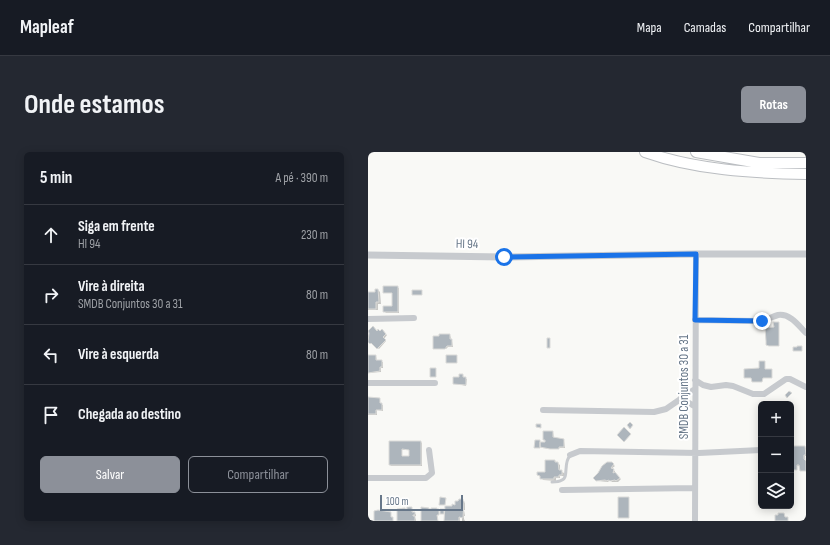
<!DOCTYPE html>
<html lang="pt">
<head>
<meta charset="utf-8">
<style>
	:root { --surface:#171b24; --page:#242831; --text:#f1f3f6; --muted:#9ea1a6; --line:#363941; --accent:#8c9099 }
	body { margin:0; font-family:"Sofia Sans Condensed",sans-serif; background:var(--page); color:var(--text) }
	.controls { position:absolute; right:12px; bottom:12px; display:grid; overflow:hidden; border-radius:6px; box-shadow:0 2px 10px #0003 }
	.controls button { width:36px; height:36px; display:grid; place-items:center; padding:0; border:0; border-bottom:1px solid var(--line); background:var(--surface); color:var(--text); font:20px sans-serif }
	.scale { position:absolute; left:12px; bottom:10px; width:83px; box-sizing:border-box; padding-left:4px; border:2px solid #677789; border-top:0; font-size:11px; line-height:14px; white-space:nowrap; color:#677789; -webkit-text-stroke:3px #fff; paint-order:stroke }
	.stop { position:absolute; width:12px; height:12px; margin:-9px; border:3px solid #1a73e8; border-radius:50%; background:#fff }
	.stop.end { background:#1a73e8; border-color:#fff; box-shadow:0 1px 4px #0008 }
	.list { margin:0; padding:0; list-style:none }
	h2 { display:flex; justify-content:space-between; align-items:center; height:52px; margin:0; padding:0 16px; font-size:17px }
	h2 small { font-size:13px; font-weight:400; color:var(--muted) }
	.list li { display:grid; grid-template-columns:26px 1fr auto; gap:12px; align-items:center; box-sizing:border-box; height:60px; padding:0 16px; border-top:1px solid var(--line) }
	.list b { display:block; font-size:15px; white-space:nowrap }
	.list p { margin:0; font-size:13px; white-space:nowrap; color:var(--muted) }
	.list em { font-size:13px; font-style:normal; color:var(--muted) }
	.actions { display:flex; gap:8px; padding:12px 16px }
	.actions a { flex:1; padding:9px 0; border:1px solid var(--accent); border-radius:6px; text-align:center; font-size:14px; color:var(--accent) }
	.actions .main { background:var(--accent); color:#fff }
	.icon { flex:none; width:22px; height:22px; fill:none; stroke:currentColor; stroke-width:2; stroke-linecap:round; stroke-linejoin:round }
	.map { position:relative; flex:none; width:438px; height:369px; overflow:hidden; border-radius:6px }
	header { display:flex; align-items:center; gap:24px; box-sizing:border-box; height:56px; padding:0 20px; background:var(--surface); border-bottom:1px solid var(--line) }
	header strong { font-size:19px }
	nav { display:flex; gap:22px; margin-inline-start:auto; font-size:14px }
	.intro { display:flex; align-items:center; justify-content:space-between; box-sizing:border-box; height:96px; padding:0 24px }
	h1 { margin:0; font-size:28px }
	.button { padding:10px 18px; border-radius:6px; background:var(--accent); color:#fff; font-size:14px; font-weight:700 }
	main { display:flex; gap:24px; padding:0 24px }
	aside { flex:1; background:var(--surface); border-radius:6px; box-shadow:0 2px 10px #0003 }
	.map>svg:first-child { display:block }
	.shadow { fill:#0003; fill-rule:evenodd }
	.building { fill:#adb5bc; stroke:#dbdbd9; fill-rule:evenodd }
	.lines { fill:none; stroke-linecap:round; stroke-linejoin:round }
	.trunk-casing { stroke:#bbbec2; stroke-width:12 }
	.service { stroke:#c7cace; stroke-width:3 }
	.minor { stroke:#c7cace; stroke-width:6 }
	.tertiary { stroke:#c7cace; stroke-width:7 }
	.trunk { stroke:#fff; stroke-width:10 }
	.route { stroke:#1a73e8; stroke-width:5 }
	.labels { text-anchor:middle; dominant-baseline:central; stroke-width:4; stroke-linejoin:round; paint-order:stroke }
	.street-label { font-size:13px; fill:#677789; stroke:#fff }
</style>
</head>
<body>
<header>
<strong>Mapleaf</strong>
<nav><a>Mapa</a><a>Camadas</a><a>Compartilhar</a></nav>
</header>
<div class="intro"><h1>Onde estamos</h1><a class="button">Rotas</a></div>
<main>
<aside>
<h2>5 min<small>A pé · 390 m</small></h2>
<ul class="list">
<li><svg class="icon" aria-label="ahead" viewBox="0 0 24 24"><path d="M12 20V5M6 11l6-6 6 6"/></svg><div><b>Siga em frente</b><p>HI 94</p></div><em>230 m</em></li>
<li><svg class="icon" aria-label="right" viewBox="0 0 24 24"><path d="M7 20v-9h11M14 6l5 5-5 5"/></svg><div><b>Vire à direita</b><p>SMDB Conjuntos 30 a 31</p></div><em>80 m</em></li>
<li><svg class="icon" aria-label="left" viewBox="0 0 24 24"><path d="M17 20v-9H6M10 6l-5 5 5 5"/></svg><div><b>Vire à esquerda</b></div><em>80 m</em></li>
<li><svg class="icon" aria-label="arrive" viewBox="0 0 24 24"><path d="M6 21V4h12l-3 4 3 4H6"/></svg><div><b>Chegada ao destino</b></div></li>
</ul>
<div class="actions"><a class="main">Salvar</a><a>Compartilhar</a></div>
</aside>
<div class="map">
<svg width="438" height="369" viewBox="0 0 438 369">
	<rect width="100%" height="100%" fill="#f9f9f6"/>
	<!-- shadow -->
	<path class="shadow" d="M 29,135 L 31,136 L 31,161 L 18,161 L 16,159 L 25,155 L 25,141 L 16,140 Z
		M 10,138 L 12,140 L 13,152 L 10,152 L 10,158 L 0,158 L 0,141 L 8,141 ZM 8,148 L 8,151 L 3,151 Z
		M 410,171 L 411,172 L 411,194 L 401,194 L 399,193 Z
		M 14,179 L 19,183 L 16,187 L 18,189 L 11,197 L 4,191 L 3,192 L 0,189 L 0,184 L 3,181 L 9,180 L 12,181 Z
		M 82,183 L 84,189 L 85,195 L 80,195 L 78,197 L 67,197 L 66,196 Z
		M 0,204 L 8,204 L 9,209 L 15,210 L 15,216 L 13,216 L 13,220 L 0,221 Z
		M 92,223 L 95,223 L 96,226 L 99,227 L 98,234 L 86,231 L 92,226 Z
		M 0,246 L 12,248 L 12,252 L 15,253 L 15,259 L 9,258 L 9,263 L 0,263 Z
		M 185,280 L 186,286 L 196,289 L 197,296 L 191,296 L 191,297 L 174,296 L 172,293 L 172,296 L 167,296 L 172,291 L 179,291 L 176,288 Z
		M 22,290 L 53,290 L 54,291 L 54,314 L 23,314 L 22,313 ZM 34,298 L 41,298 L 44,304 L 34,305 Z
		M 423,295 L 436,295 L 438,296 L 438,304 L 437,304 L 438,319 L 434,319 L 432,314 L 429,314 L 429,318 L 423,318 Z
		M 187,309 L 192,313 L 192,319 L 196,321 L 196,324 L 192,324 L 192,326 L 188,326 L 188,329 L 175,328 L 173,325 L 170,323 L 178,321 Z
		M 243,311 L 247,314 L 243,317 L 247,319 L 247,322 L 253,327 L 250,330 L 244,330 L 242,328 L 240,330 L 230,329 L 226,326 Z
		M 94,348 L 97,351 L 97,358 L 96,358 L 97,364 L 96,364 L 96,367 L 97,369 L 94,369 L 94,366 L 92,366 L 92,369 L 77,369 L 88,354 Z
		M 40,356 L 45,357 L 45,361 L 48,362 L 48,364 L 45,364 L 48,367 L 48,369 L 30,369 Z"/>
	<!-- building -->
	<path class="building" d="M 15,134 L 30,134 L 30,160 L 15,160 L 15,154 L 24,154 L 24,141 L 15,141 Z
		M 7,137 L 10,137 L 11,150 L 8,150 L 8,157 L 0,157 L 0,140 L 7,140 Z
		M 44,138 L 54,138 L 54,143 L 44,143 Z
		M 405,170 L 411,170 L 411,194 L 401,194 L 398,193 L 398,189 L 397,176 L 406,175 Z
		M 5,174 L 9,179 L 10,177 L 12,179 L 14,177 L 18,182 L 15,185 L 18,188 L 9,197 L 3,191 L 2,192 L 0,190 L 1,181 L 0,179 Z
		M 71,182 L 82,182 L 82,187 L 84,187 L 84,194 L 79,194 L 77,197 L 65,197 L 65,184 L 71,184 Z
		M 179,186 L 182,186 L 182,196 L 179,196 Z
		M 429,194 L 434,194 L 434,199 L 425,199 L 425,195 L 429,195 Z
		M 0,203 L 8,203 L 8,208 L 14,208 L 14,215 L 12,215 L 12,219 L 0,221 Z
		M 78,203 L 89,203 L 89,211 L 78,211 Z
		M 391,209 L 397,209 L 397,217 L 404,217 L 404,226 L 395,226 L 394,230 L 384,230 L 383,226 L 376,226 L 376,217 L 391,216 Z
		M 62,216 L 68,216 L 68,225 L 62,225 Z
		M 91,222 L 95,222 L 95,225 L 98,225 L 98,233 L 85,232 L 85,225 L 91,225 Z
		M 421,239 L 424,241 L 419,246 L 417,243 Z
		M 0,245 L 12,246 L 12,251 L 14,251 L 14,258 L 8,258 L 8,262 L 0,262 Z
		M 262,270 L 265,273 L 262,277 L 259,273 Z
		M 168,272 L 173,272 L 173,276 L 168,275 Z
		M 256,275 L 263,282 L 256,290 L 249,283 Z
		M 175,279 L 185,279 L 185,285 L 196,287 L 196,295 L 191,295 L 191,297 L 182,297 L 172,295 L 172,290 L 177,290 L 177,288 L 175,288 Z
		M 167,288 L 172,288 L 172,296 L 166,296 Z
		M 21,289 L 53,289 L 53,313 L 21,313 ZM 34,297 L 41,298 L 41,304 L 34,304 Z
		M 423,294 L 437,294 L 438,303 L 436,303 L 436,307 L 438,309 L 438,319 L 432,319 L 431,313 L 429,313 L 429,318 L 423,318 Z
		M 177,308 L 187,308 L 187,310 L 190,310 L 191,318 L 194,318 L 194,323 L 191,323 L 191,325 L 186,325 L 186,327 L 172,327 L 172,324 L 169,323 L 169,320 L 177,320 Z
		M 239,310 L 244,310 L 246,312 L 243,316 L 246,317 L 245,321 L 247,320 L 252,326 L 248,329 L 247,328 L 242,329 L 240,328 L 239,329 L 237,328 L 228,329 L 225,326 L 230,321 L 234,314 Z
		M 72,345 L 78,346 L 77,353 L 71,353 Z
		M 250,345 L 261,345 L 261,366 L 250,366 Z
		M 91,347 L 95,347 L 95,349 L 96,349 L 95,366 L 91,365 L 91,369 L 76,369 L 77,354 L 84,354 L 84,352 L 87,353 L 87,349 L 90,349 Z
		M 39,355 L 44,355 L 44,360 L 47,360 L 47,363 L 45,363 L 45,364 L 47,364 L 47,369 L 29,369 L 29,357 L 37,356 L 37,357 L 39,357 Z
		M 53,355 L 61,356 L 61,357 L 63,357 L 63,356 L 69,356 L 69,357 L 71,357 L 71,363 L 69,363 L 70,369 L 53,369 Z
		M 72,357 L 76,357 L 76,362 L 72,362 Z
		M 10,358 L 23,360 L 23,365 L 25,365 L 25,369 L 6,369 L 6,359 Z
		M 410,361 L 416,361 L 417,365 L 420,365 L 420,369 L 407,369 L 407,363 L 410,363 Z"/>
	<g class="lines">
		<defs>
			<path id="trunk" d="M 277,0 C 328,18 384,21 438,22
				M 328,0 L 391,11 L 438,11"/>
		</defs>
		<!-- trunk casing -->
		<use href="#trunk" class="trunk-casing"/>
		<!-- service -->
		<path class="service" d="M 184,330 C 187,330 191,330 194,328 C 201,326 195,310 202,304"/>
		<!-- minor -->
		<path class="minor" d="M 0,167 L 46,166
			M 327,168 L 389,169 C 396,169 403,165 410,163 C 422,161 431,174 438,181
			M 327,228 L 335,233 L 343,235 L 358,233 L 365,234 L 385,242 L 396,242 L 418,227 L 422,227 L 438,235
			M 0,231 L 67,231
			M 313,246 L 326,254
			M 175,258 L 286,260 L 298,257 L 327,237
			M 202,303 L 212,299 L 331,301 L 393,298
			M 0,326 L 58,326 L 64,321 L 61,298
			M 194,338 L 326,336
			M 327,369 L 328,102"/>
		<!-- tertiary -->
		<path class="tertiary" d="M 0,103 L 136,105 L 328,102 L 438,102"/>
		<!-- trunk -->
		<use href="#trunk" class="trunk"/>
	</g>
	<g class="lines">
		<!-- route -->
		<path class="route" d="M 136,105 L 328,102 L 327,168 L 394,169"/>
	</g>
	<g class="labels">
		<!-- street labels -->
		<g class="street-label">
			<text transform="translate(99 92) rotate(1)">HI 94</text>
			<text transform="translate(316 235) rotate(-90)">SMDB Conjuntos 30 a 31</text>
		</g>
	</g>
</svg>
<div class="controls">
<button>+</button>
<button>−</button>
<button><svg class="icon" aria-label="layers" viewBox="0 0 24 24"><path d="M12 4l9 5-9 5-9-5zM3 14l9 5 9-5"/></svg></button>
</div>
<div class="scale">100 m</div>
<div class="stop" style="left:136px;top:105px"></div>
<div class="stop end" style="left:394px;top:169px"></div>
</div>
</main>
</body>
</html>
